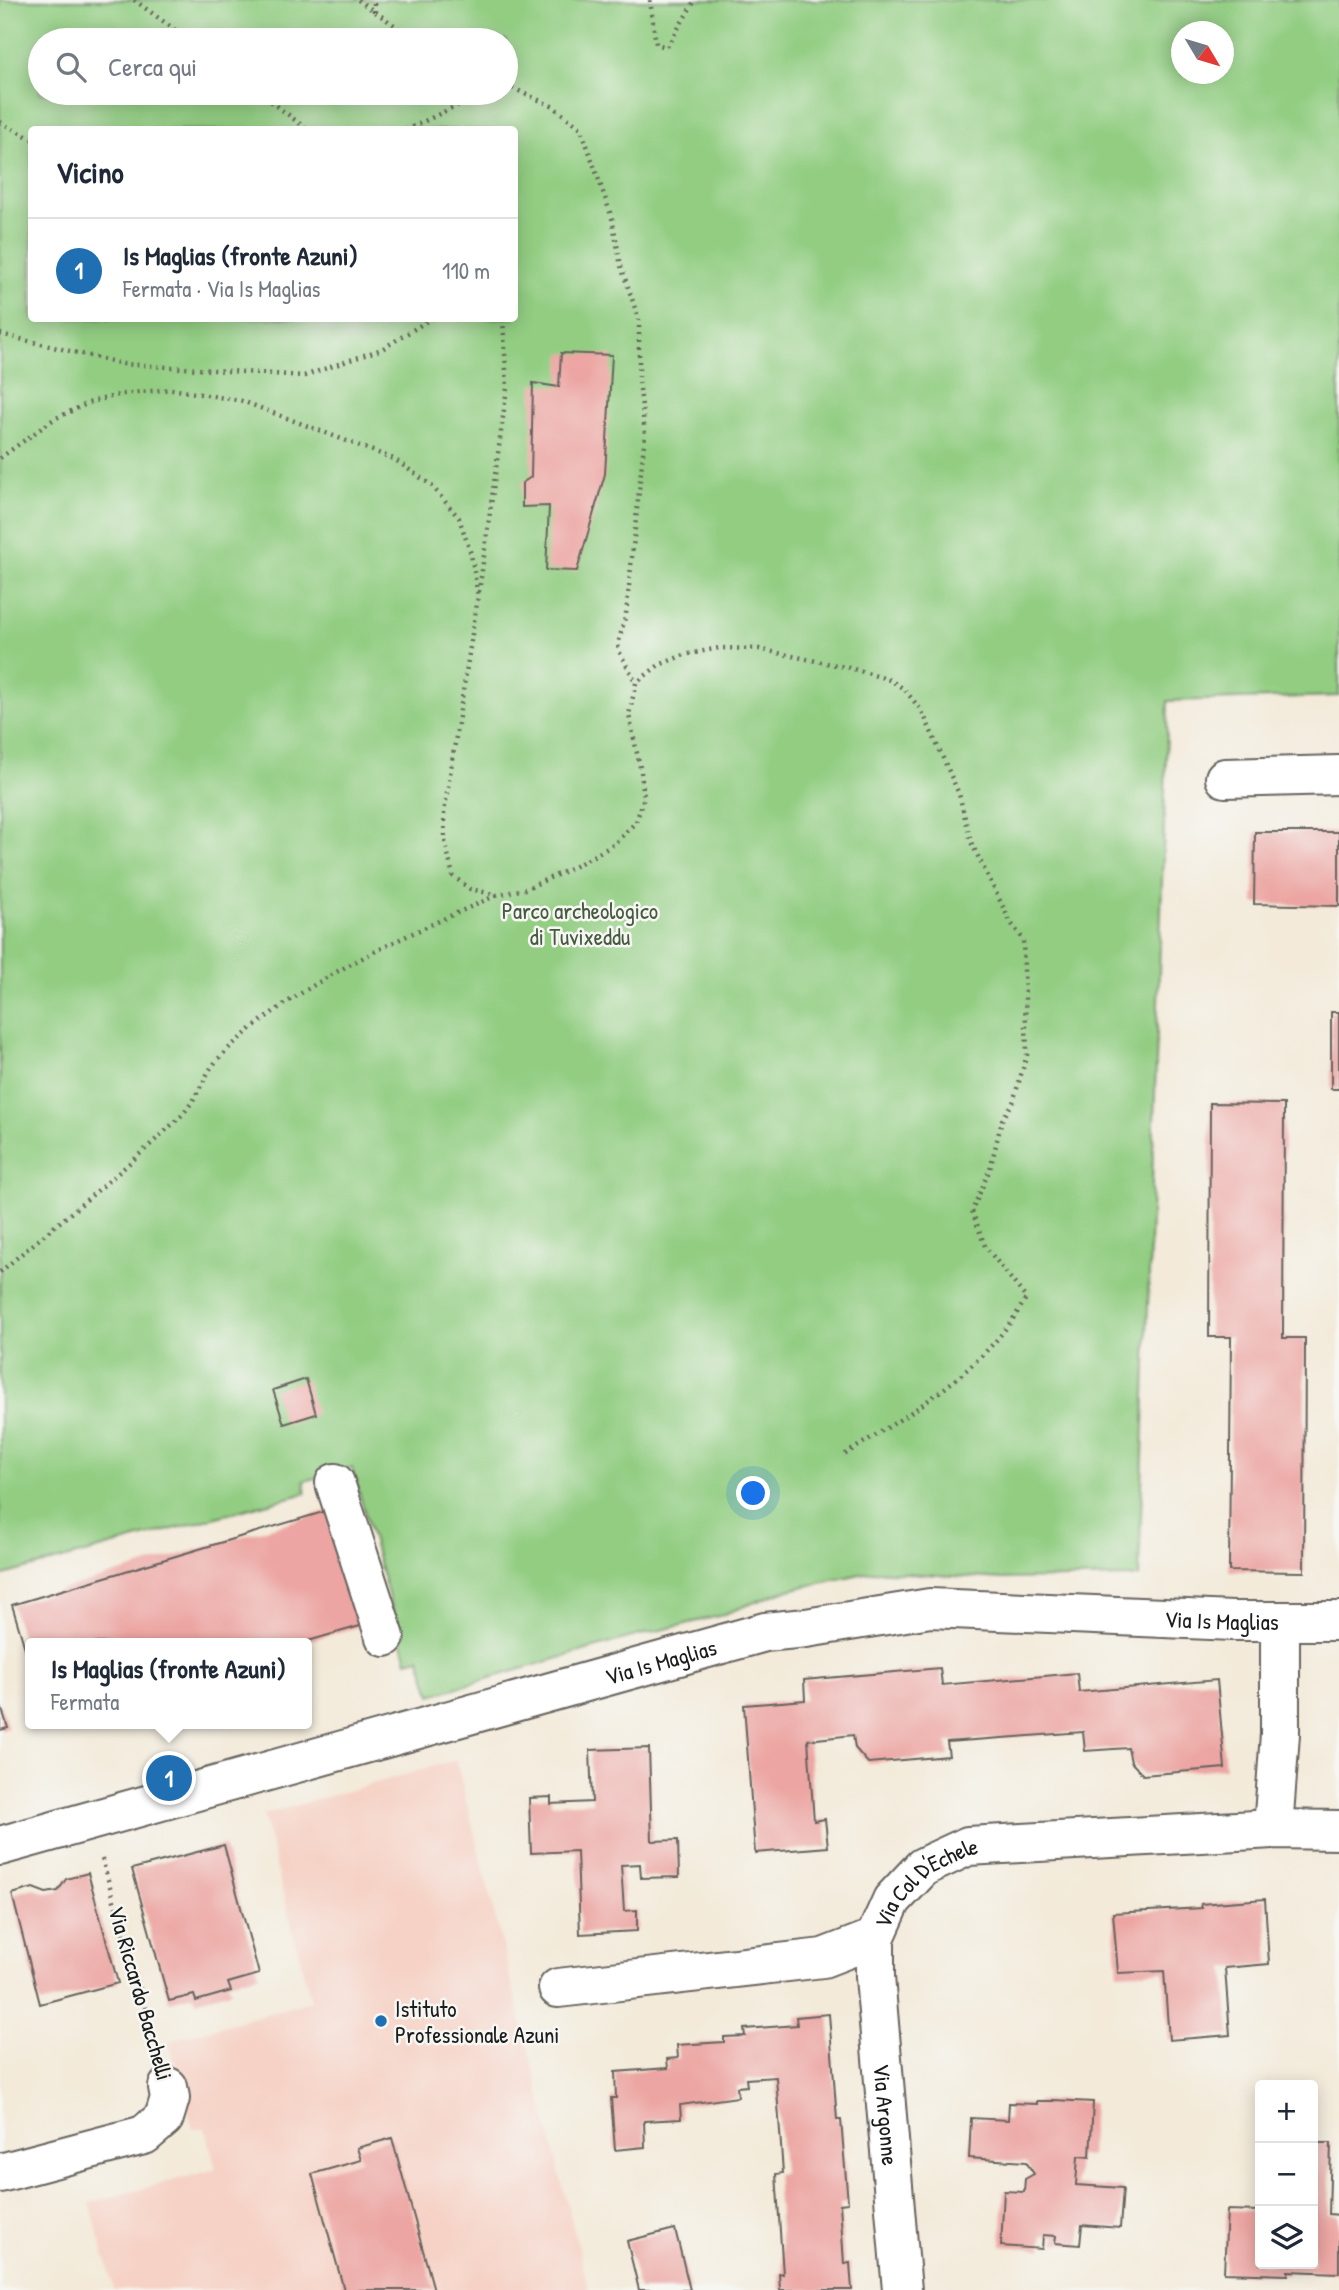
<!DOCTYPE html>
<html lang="it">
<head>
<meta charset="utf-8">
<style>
	:root { --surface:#fff; --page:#f2f2f3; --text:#1f2937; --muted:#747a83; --line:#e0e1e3; --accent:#1f6fb2 }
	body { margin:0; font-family:"Patrick Hand",sans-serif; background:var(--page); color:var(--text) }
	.controls { position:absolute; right:21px; bottom:21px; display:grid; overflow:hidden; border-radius:7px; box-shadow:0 4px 18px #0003 }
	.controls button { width:63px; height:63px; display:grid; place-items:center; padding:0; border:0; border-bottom:2px solid var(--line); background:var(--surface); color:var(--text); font:35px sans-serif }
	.compass { position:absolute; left:1171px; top:21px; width:63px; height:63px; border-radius:50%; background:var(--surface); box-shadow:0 4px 18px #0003; rotate:128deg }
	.you { position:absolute; left:754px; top:1494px; width:24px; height:24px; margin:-18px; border:5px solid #fff; border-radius:50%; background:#1a73e8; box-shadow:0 0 0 10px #1a73e833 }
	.badge { display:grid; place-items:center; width:46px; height:46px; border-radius:50%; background:var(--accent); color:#fff; font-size:23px; font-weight:700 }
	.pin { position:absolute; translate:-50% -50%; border:4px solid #fff; box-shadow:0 2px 7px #0006 }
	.popup { position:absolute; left:25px; top:1638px; width:287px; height:91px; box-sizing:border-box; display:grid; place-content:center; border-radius:7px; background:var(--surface); filter:drop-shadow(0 2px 5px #0005); font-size:23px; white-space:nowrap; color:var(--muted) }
	.popup b { font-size:26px; color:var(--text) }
	.popup::after { content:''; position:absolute; left:50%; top:100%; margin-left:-14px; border:14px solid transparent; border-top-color:var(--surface) }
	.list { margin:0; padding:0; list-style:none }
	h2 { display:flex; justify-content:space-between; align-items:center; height:91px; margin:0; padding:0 28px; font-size:30px }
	h2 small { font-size:23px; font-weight:400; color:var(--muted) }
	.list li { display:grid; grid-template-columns:46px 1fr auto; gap:21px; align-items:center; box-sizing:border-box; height:105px; padding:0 28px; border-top:2px solid var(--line) }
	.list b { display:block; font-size:26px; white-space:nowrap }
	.list p { margin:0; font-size:23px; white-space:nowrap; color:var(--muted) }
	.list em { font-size:23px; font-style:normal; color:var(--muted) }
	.icon { flex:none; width:38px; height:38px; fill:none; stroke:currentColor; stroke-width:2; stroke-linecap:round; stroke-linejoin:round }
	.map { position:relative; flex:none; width:1339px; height:2290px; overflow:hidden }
	.search { position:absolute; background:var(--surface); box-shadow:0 4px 18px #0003; left:28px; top:28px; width:490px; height:77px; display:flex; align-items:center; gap:18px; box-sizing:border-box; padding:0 24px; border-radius:38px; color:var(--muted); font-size:26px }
	.panel { position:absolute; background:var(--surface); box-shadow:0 4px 18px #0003; left:28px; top:126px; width:490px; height:196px; border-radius:7px }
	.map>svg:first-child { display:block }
	.built { fill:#f6d1c5 }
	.green { fill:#92cd82; stroke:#57744f; stroke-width:2; fill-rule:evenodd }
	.building { fill:#eca5a2 }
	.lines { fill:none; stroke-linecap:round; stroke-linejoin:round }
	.minor-casing { stroke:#67645e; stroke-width:42 }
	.path { stroke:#67645e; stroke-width:4.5; stroke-dasharray:2 5; stroke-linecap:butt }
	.minor { stroke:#fff; stroke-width:38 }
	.poi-dot { fill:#1f6fb2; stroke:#f6f6f2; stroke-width:2.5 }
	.labels { text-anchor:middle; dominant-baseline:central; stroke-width:5; stroke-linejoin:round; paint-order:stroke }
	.park-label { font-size:23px; fill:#455a40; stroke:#f6f6f2 }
	.street-label { font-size:23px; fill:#1c1c1c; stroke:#f6f6f2 }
	.poi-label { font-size:23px; fill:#1c1c1c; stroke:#f6f6f2; text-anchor:start }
</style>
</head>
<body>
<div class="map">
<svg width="1339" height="2290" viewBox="0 0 1339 2290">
	<rect width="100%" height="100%" fill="#f6f6f2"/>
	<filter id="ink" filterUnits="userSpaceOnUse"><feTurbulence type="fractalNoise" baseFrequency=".0143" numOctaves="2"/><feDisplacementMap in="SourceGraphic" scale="14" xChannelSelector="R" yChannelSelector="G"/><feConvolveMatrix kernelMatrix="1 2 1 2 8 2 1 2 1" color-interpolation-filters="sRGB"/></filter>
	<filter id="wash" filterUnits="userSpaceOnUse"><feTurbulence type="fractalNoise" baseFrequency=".00686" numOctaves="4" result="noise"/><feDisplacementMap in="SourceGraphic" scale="28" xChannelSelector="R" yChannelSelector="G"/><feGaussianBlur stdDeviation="1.57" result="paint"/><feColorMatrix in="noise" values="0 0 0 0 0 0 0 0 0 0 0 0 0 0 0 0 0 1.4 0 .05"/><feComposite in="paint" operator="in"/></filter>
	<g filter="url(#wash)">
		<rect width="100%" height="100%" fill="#f3ead9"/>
		<!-- built -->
		<path class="built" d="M 456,1760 L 589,2290 L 114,2290 L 90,2203 L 216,2169 L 205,2127 L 193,2129 L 169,2041 L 311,2001 L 263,1815 Z"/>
		<!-- green -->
		<path class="green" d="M 0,0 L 1339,0 L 1339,696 L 1168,701 L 1139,1577 L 1002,1579 L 874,1571 L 784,1591 L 719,1616 L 632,1637 L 431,1695 L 420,1658 L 407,1661 L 352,1468 L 304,1481 L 306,1493 L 0,1576 ZM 1182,32 L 1224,32 L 1224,74 L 1182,74 ZM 40,40 L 506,40 L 506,93 L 40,93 ZM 32,130 L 514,130 L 514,318 L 32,318 Z"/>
		<g id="blocks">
			<!-- building -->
			<path class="building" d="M 561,353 L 612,355 L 605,474 L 577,571 L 546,570 L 549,506 L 522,507 L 522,483 L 531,477 L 533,383 L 559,387 Z
				M 1255,832 L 1339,832 L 1339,906 L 1254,904 Z
				M 1331,1012 L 1339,1012 L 1339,1089 L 1331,1089 Z
				M 1210,1103 L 1284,1104 L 1283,1338 L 1305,1338 L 1304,1572 L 1229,1571 L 1231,1337 L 1209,1337 Z
				M 306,1379 L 316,1414 L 284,1424 L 273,1390 Z
				M 333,1509 L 367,1624 L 301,1643 L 31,1643 L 30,1665 L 12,1605 Z
				M 940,1668 L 942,1685 L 1077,1673 L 1079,1692 L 1217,1680 L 1225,1768 L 1143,1775 L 1131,1762 L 1128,1748 L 1085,1751 L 1083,1732 L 947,1742 L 949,1756 L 868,1763 L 855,1748 L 853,1735 L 808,1740 L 814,1821 L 825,1819 L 828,1847 L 755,1853 L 744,1705 L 805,1700 L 804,1680 Z
				M 0,1703 L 8,1728 L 0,1730 Z
				M 649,1748 L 652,1841 L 678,1840 L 679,1877 L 641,1878 L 640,1864 L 621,1865 L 624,1911 L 637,1910 L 637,1931 L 580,1934 L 577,1851 L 531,1853 L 529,1798 L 551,1797 L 551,1804 L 592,1802 L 590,1750 Z
				M 224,1845 L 259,1974 L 228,1983 L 231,1991 L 196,2001 L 194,1995 L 169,2001 L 132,1869 Z
				M 88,1873 L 118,1983 L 40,2004 L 12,1894 L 33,1888 L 46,1893 L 58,1891 L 66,1879 Z
				M 1265,1899 L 1269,1964 L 1225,1968 L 1230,2035 L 1169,2040 L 1164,1971 L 1118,1973 L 1113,1913 L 1202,1908 L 1201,1904 Z
				M 829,2014 L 837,2120 L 841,2120 L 848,2203 L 840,2204 L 844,2264 L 850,2263 L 852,2290 L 780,2290 L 779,2273 L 783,2274 L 776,2174 L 783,2173 L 776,2077 L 746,2079 L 747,2086 L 737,2087 L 738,2097 L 680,2105 L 681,2119 L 644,2121 L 645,2147 L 615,2150 L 611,2098 L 616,2098 L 615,2072 L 668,2068 L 667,2059 L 678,2058 L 677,2045 L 724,2042 L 724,2037 L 745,2036 L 744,2029 L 797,2025 L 796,2017 Z
				M 1053,2100 L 1093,2102 L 1090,2157 L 1078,2156 L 1076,2185 L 1123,2188 L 1120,2228 L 1082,2225 L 1080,2245 L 1055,2243 L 1056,2236 L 1043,2235 L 1042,2249 L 1001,2246 L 1004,2191 L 1024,2192 L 1025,2179 L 1034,2174 L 1026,2162 L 969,2158 L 971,2118 L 1008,2120 L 1009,2103 L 1037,2104 L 1037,2101 L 1053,2101 Z
				M 392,2138 L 434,2290 L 344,2290 L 312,2174 L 361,2160 L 357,2148 Z
				M 1313,2143 L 1331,2143 L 1329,2214 L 1339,2215 L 1339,2273 L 1288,2271 L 1288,2275 L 1224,2273 L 1227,2210 L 1260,2211 L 1260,2264 L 1313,2264 Z
				M 675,2229 L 690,2290 L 639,2290 L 627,2241 Z"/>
		</g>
	</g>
	<g filter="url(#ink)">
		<use href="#blocks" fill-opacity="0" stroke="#67645e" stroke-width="2"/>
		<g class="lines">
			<defs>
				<g id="minor">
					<path d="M 1225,778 L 1339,775"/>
					<path d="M 335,1483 L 385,1637"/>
					<path d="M 1273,1829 L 1280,1734 L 1280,1621"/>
					<path id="s1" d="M 0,1846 L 765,1632 L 806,1628 L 930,1608 L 1233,1621 L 1339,1621"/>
					<path id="s2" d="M 875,1938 L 875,1977 L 902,2290"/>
					<path id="s3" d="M 558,1988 L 823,1958 L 875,1938 L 892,1900 L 923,1867 L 968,1846 L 1273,1829 L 1339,1830"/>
					<path d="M 0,2173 L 144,2135 L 164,2118 L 170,2098 L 168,2087"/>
				</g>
			</defs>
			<!-- minor casing -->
			<use href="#minor" class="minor-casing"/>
			<!-- path -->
			<path class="path" d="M 134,0 L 189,40
				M 358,0 L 416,40
				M 650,0 L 656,44 L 667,47 L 695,0
				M 374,12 L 374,0
				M 506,85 L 552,106 L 581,128 L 612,218 L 621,266 L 639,320 L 639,380 L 645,434 L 626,614 L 618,644 L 619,651 L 636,683
				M 260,93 L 308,130
				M 0,122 L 32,139
				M 406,130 L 483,93
				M 0,334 L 123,364 L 304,376 L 382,349 L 432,318
				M 0,458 L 54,419 L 91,402 L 122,394 L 171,389 L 242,401 L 394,459 L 431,485 L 459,518 L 471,554 L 478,596 L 444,813 L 445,841 L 453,876 L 470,889 L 497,895 L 525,889 L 570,869 L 613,845 L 636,822 L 644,797 L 641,772 L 629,715 L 636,683 L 659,665 L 684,655 L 719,648 L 759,649 L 850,668 L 890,680 L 904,689 L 922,711 L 959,794 L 971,842 L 1011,923 L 1023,939 L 1027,1055 L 1013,1102 L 1002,1120 L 990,1169 L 972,1211 L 985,1246 L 1026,1298 C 986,1370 912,1412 844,1455
				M 479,592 L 507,388 L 503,318
				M 0,1272 C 60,1221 124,1171 181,1116 C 194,1102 200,1087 209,1071 C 217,1058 234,1043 246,1033 C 320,972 410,934 497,895
				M 102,1859 L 158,2052"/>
			<!-- minor -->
			<use href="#minor" class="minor"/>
		</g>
	</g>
	<!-- markers -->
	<circle class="poi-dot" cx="381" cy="2021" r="7"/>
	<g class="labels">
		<!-- park labels -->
		<g class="park-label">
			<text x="580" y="910">Parco archeologico<tspan x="580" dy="26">di Tuvixeddu</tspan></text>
		</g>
		<!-- street labels -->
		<g class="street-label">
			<text stroke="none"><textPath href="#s1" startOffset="1253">Via Is Maglias</textPath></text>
			<text stroke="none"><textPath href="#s1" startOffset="686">Via Is Maglias</textPath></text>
			<text stroke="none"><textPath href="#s3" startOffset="402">Via Col D'Echele</textPath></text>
			<text transform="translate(141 1993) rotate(74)">Via Riccardo Bacchelli</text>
			<text stroke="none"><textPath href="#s2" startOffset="177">Via Argonne</textPath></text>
		</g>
		<!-- poi labels -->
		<g class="poi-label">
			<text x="395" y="2008">Istituto<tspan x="395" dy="26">Professionale Azuni</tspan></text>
		</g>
	</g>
</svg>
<div class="controls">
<button>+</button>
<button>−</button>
<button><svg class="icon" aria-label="layers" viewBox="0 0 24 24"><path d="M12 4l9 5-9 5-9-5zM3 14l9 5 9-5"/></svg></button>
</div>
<svg class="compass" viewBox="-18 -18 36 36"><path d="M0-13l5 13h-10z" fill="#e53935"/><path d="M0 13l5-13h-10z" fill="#747a83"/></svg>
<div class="you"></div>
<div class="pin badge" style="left:169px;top:1778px">1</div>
<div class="popup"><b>Is Maglias (fronte Azuni)</b>Fermata</div>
<div class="search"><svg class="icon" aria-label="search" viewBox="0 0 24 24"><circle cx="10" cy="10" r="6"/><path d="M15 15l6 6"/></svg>Cerca qui</div>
<section class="panel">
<h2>Vicino<small></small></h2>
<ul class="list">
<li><span class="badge">1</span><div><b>Is Maglias (fronte Azuni)</b><p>Fermata · Via Is Maglias</p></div><em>110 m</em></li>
</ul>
</section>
</div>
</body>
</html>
